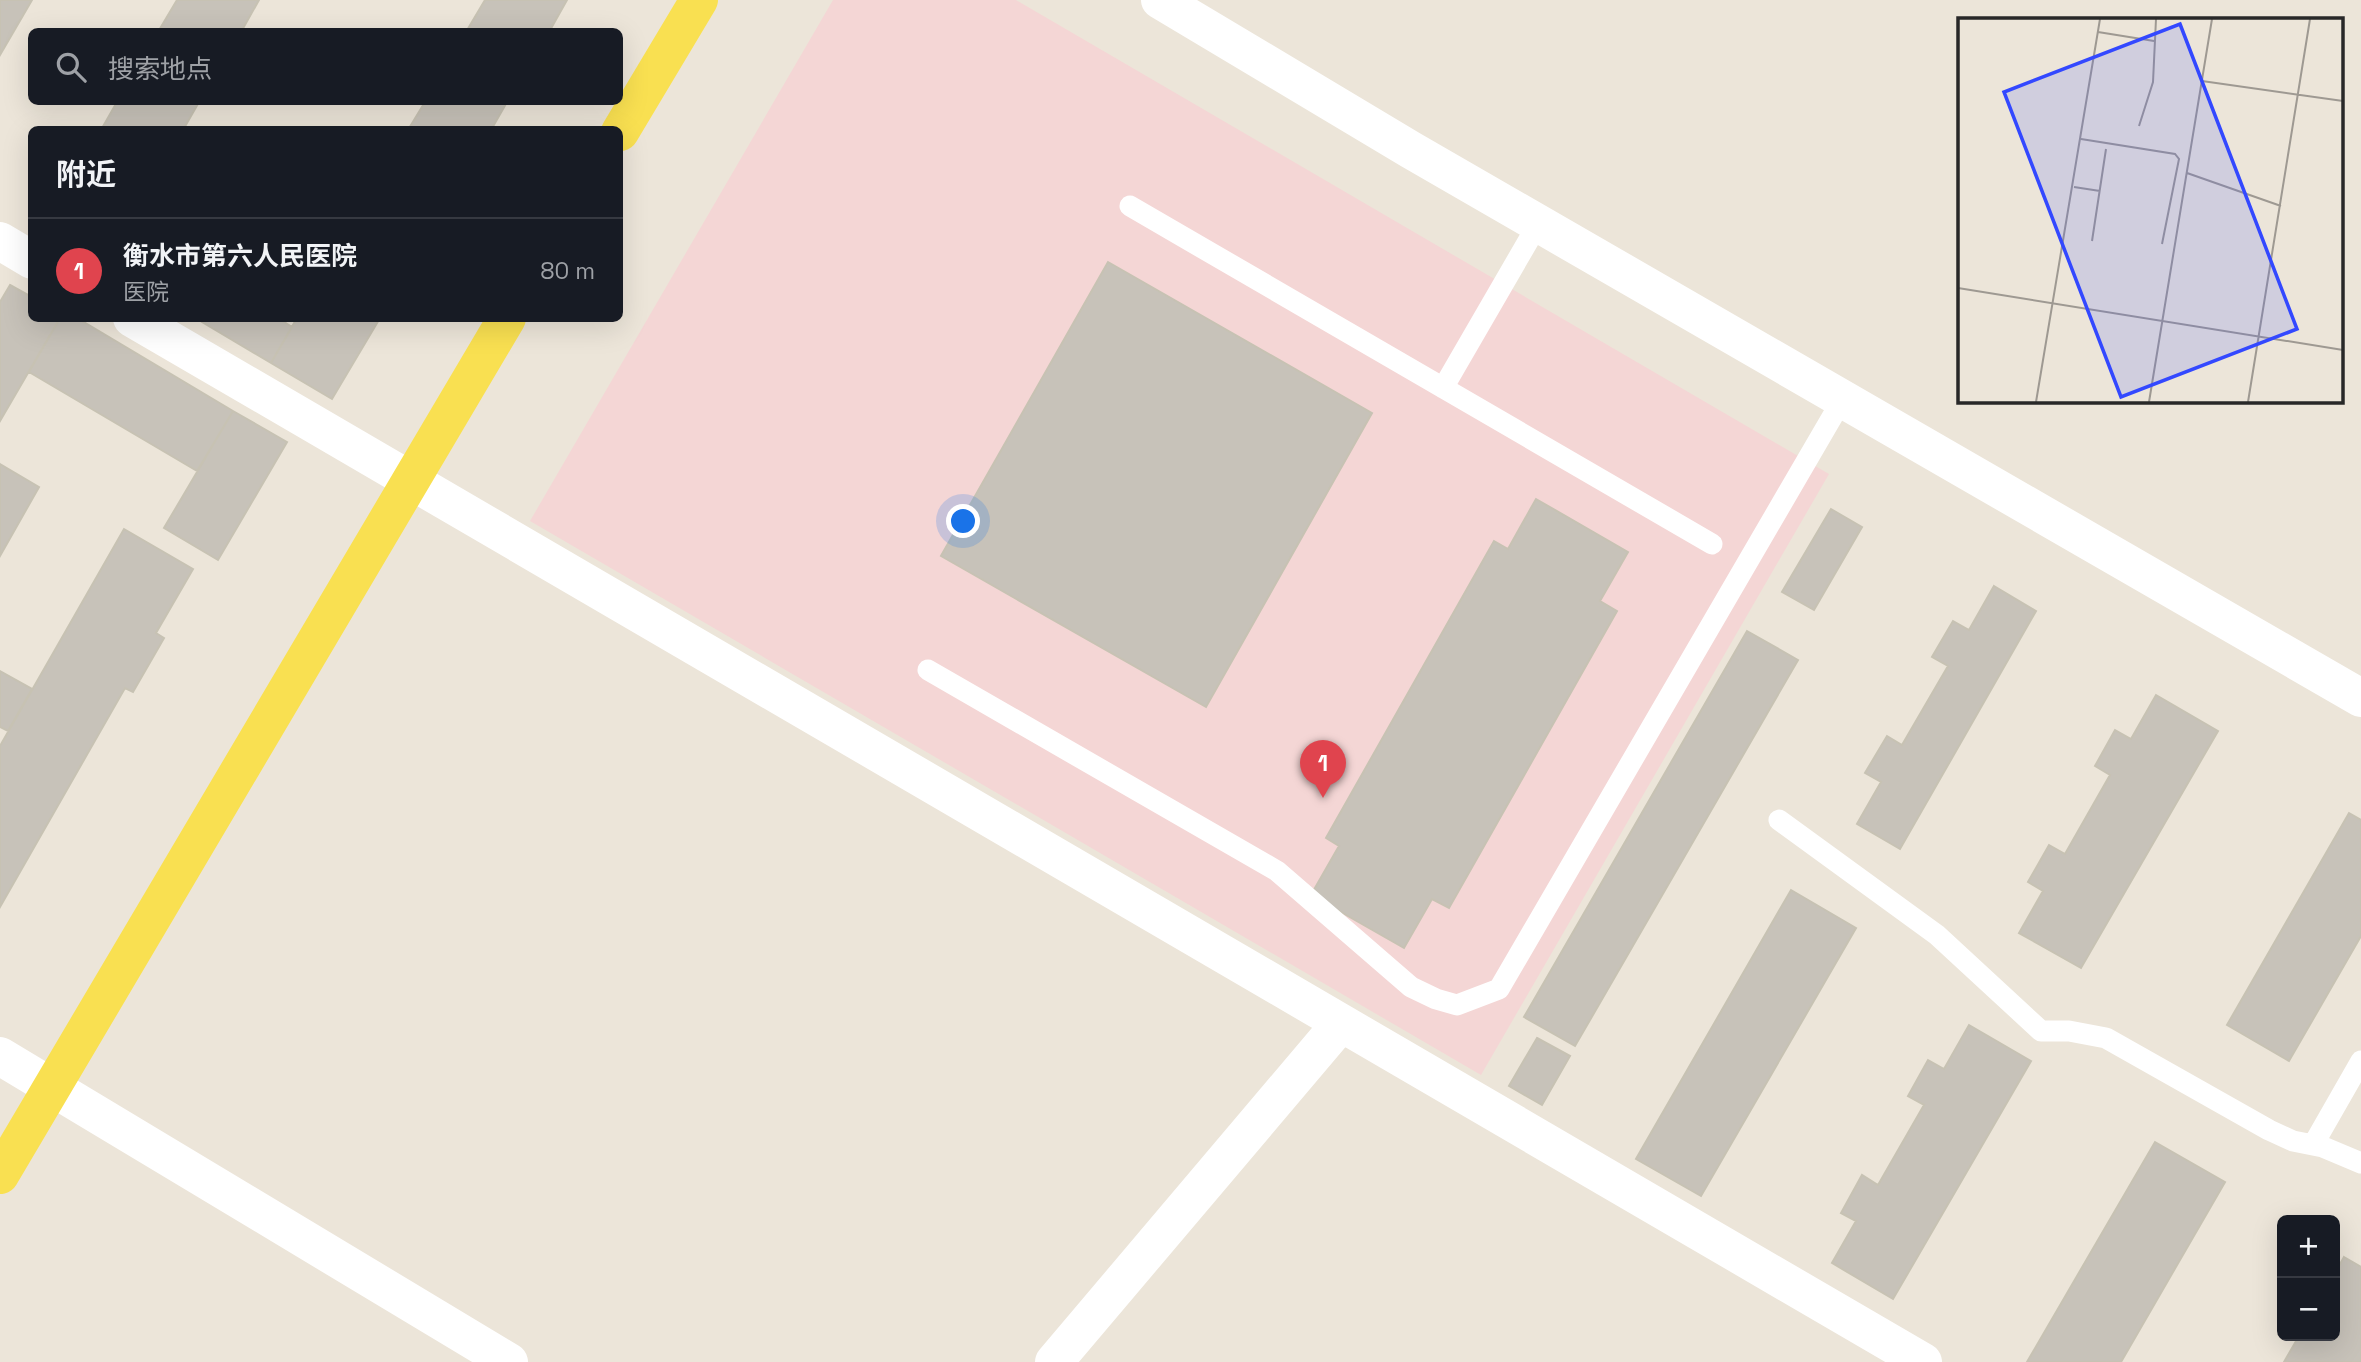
<!DOCTYPE html>
<html lang="zh">
<head>
<meta charset="utf-8">
<style>
	:root { --surface:#171b24; --page:#20242c; --text:#f1f3f6; --muted:#9ea1a6; --line:#363941; --accent:#9ca6fa }
	body { margin:0; font-family:"Space Grotesk","Noto Sans SC",sans-serif; background:var(--page); color:var(--text) }
	.controls { position:absolute; right:21px; bottom:21px; display:grid; overflow:hidden; border-radius:10px; box-shadow:0 7px 28px #0002 }
	.controls button { width:63px; height:63px; display:grid; place-items:center; padding:0; border:0; border-bottom:2px solid var(--line); background:var(--surface); color:var(--text); font:35px sans-serif }
	.you { position:absolute; left:964px; top:522px; width:24px; height:24px; margin:-18px; border:5px solid #fff; border-radius:50%; background:#1a73e8; box-shadow:0 0 0 10px #1a73e833 }
	.badge { display:grid; place-items:center; width:46px; height:46px; border-radius:50%; background:var(--accent); color:#fff; font-size:23px; font-weight:700 }
	.pin { position:absolute; translate:-50% -58px; filter:drop-shadow(0 2px 4px #0008) }
	.pin::after { content:''; position:absolute; top:37px; width:24px; height:21px; background:inherit; clip-path:polygon(0 0,100% 0,50% 100%) }
	.list { margin:0; padding:0; list-style:none }
	h2 { display:flex; justify-content:space-between; align-items:center; height:91px; margin:0; padding:0 28px; font-size:30px }
	h2 small { font-size:23px; font-weight:400; color:var(--muted) }
	.list li { display:grid; grid-template-columns:46px 1fr auto; gap:21px; align-items:center; box-sizing:border-box; height:105px; padding:0 28px; border-top:2px solid var(--line) }
	.list b { display:block; font-size:26px; white-space:nowrap }
	.list p { margin:0; font-size:23px; white-space:nowrap; color:var(--muted) }
	.list em { font-size:23px; font-style:normal; color:var(--muted) }
	.icon { flex:none; width:38px; height:38px; fill:none; stroke:currentColor; stroke-width:2; stroke-linecap:round; stroke-linejoin:round }
	.map { position:relative; flex:none; width:2361px; height:1362px; overflow:hidden }
	.search { position:absolute; background:var(--surface); box-shadow:0 7px 28px #0002; left:28px; top:28px; width:595px; height:77px; display:flex; align-items:center; gap:18px; box-sizing:border-box; padding:0 24px; border-radius:10px; color:var(--muted); font-size:26px }
	.panel { position:absolute; background:var(--surface); box-shadow:0 7px 28px #0002; left:28px; top:126px; width:595px; height:196px; border-radius:10px }
	.map>svg:first-child { display:block }
	.medical { fill:#f4d6d5 }
	.building { fill:#c7c2b9; stroke:#c7c2b3; stroke-width:2 }
	.lines { fill:none; stroke-linecap:round; stroke-linejoin:round }
	.lane { stroke:#fff; stroke-width:21 }
	.street { stroke:#fff; stroke-width:38 }
	.secondary { stroke:#fff; stroke-width:38 }
	.primary { stroke:#f9e051; stroke-width:38 }
	.inset-road { fill:none; stroke:#9e9992; stroke-width:2 }
	.view { fill:#3348ff; fill-opacity:0.15; stroke:#3348ff; stroke-width:3.5 }
	.inset-edge { fill:none; stroke:#282828; stroke-width:3.5 }
</style>
</head>
<body>
<div class="map">
<svg width="2361" height="1362" viewBox="0 0 2361 1362">
	<rect width="100%" height="100%" fill="#ece5d9"/>
	<!-- medical -->
	<path class="medical" d="M 833,0 L 1016,0 L 1829,474 L 1481,1075 L 530,521 Z"/>
	<!-- building -->
	<path class="building" d="M 0,0 L 32,0 L 0,55 Z
		M 177,0 L 259,0 L 241,32 L 158,32 Z
		M 485,0 L 567,0 L 549,32 L 466,32 Z
		M 117,102 L 199,102 L 183,130 L 101,130 Z
		M 425,102 L 507,102 L 491,130 L 408,130 Z
		M 1108,262 L 1372,413 L 1206,707 L 941,556 Z
		M 10,285 L 32,297 L 32,318 L 60,318 L 0,421 L 0,302 Z
		M 60,318 L 77,318 L 233,411 L 197,471 L 29,372 Z
		M 205,318 L 278,318 L 292,327 L 271,363 L 202,322 Z
		M 297,318 L 380,318 L 332,399 L 271,363 Z
		M 233,411 L 287,442 L 218,560 L 164,528 Z
		M 0,464 L 39,487 L 0,556 Z
		M 1536,499 L 1628,552 L 1600,601 L 1617,611 L 1449,908 L 1432,899 L 1404,948 L 1311,895 L 1339,846 L 1326,838 L 1494,541 L 1508,549 Z
		M 1831,509 L 1862,527 L 1814,610 L 1782,592 Z
		M 124,529 L 193,569 L 156,633 L 164,638 L 133,692 L 125,688 L 0,907 L 0,746 Z
		M 1994,586 L 2036,611 L 1900,849 L 1857,824 L 1881,782 L 1865,773 L 1887,736 L 1902,745 L 1948,666 L 1932,657 L 1953,621 L 1969,630 Z
		M 1747,631 L 1798,660 L 1575,1046 L 1524,1017 Z
		M 0,671 L 32,689 L 8,731 L 0,727 Z
		M 2156,695 L 2218,731 L 2081,968 L 2019,933 L 2043,891 L 2028,882 L 2049,845 L 2065,854 L 2110,775 L 2095,766 L 2115,730 L 2131,739 Z
		M 2349,813 L 2361,820 L 2361,936 L 2289,1061 L 2227,1025 Z
		M 1791,890 L 1856,928 L 1701,1196 L 1636,1159 Z
		M 1969,1025 L 2031,1061 L 1893,1299 L 1832,1263 L 1856,1221 L 1841,1213 L 1862,1175 L 1878,1185 L 1924,1105 L 1908,1096 L 1928,1060 L 1944,1069 Z
		M 1537,1038 L 1570,1056 L 1542,1105 L 1509,1086 Z
		M 2155,1142 L 2225,1182 L 2121,1362 L 2027,1362 Z
		M 2344,1257 L 2361,1267 L 2361,1362 L 2284,1362 L 2299,1336 L 2335,1336 L 2335,1273 Z"/>
	<g class="lines">
		<!-- lane -->
		<path class="lane" d="M 1130,206 L 1712,544
			M 1443,388 L 1538,224
			M 928,670 L 1277,871 L 1411,987 L 1436,999 L 1457,1005 L 1499,989 L 1842,400
			M 1779,820 L 1937,935 L 2041,1031 L 2069,1031 L 2106,1038 L 2269,1130 L 2293,1141 L 2323,1147 L 2361,1163
			M 2313,1145 L 2361,1061"/>
		<!-- street -->
		<path class="street" d="M 0,241 L 32,260
			M 132,318 L 1923,1362
			M 0,1056 L 509,1362
			M 1054,1362 L 1341,1023"/>
		<!-- secondary -->
		<path class="secondary" d="M 1160,0 L 1411,150 L 2361,698"/>
		<!-- primary -->
		<path class="primary" d="M 620,132 L 699,0
			M 0,1175 L 507,318"/>
	</g>
	<!-- overview -->
	<g transform="translate(1958 18)">
		<rect width="385" height="385" fill="#ece5d9"/>
		<path class="inset-road" d="M 140,14 L 196,23M 244,63 L 385,83M 181,108 L 195,64 L 198,1M 123,121 L 217,136 L 221,141 L 204,226M 229,155 L 323,188M 116,169 L 142,173M 134,223 L 148,131M 0,270 L 385,332M 78,384 L 142,1M 191,384 L 254,1M 290,384 L 352,1"/>
		<path class="view" d="M 222,6 L 339,311 L 163,379 L 46,74 Z"/>
		<rect width="385" height="385" class="inset-edge"/>
	</g>
</svg>
<div class="controls">
<button>+</button>
<button>−</button>
</div>
<div class="you"></div>
<div class="pin badge" style="left:1323px;top:798px;background:#e0444e">1</div>
<div class="search"><svg class="icon" aria-label="search" viewBox="0 0 24 24"><circle cx="10" cy="10" r="6"/><path d="M15 15l6 6"/></svg>搜索地点</div>
<section class="panel">
<h2>附近<small></small></h2>
<ul class="list">
<li><span class="badge" style="background:#e0444e">1</span><div><b>衡水市第六人民医院</b><p>医院</p></div><em>80 m</em></li>
</ul>
</section>
</div>
</body>
</html>
